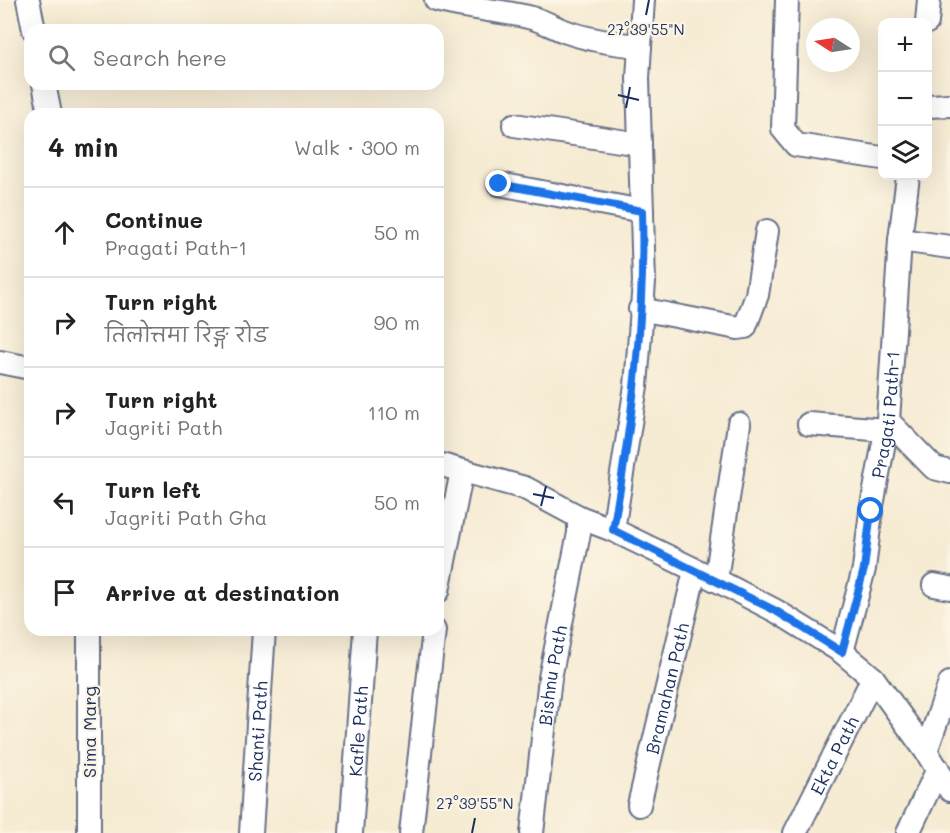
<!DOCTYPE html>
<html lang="en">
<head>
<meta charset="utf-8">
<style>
	:root { --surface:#fff; --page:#f6f6f6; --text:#222; --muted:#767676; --line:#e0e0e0 }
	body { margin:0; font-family:Mali,"Playpen Sans Deva",sans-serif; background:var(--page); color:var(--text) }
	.controls { position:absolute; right:18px; top:18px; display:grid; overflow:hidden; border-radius:12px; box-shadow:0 6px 24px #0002 }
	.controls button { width:54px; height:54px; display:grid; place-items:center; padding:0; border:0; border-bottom:2px solid var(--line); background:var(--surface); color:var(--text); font:30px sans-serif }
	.compass { position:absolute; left:806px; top:18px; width:54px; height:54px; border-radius:50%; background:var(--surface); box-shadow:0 6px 24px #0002; rotate:282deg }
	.stop { position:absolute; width:18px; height:18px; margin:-14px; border:4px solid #1a73e8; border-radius:50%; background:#fff }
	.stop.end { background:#1a73e8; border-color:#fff; box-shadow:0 2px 6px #0008 }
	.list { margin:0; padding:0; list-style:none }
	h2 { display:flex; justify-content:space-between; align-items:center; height:78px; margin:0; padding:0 24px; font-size:26px }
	h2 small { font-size:20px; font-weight:400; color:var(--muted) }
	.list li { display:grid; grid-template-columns:39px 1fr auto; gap:18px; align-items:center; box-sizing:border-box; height:90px; padding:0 24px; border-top:2px solid var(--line) }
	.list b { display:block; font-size:22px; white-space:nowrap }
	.list p { margin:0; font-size:20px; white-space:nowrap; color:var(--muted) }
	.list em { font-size:20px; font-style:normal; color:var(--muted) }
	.icon { flex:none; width:33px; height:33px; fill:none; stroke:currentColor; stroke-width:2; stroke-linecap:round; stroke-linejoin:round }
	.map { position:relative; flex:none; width:950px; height:833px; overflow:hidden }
	.search { position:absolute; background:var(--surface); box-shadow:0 6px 24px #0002; left:24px; top:24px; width:420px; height:66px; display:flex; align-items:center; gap:15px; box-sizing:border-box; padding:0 21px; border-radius:18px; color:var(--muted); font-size:22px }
	.panel { position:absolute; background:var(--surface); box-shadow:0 6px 24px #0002; left:24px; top:108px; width:420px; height:528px; border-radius:18px }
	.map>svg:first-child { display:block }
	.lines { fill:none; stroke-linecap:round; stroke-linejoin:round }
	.minor-casing { stroke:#687187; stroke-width:26 }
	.minor { stroke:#fff; stroke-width:22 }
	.route { stroke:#1a73e8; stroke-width:8 }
	.ticks { fill:none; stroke:#1b2f5e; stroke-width:2 }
	.labels { text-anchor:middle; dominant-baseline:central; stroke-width:4.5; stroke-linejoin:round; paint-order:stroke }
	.street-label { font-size:18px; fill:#1b2f5e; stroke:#fcf5e5 }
	.ticks-label { font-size:15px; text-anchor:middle; fill:#1b2f5e; stroke:#fcf5e5; stroke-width:4.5; stroke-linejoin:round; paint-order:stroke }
</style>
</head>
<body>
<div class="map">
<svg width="950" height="833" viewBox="0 0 950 833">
	<rect width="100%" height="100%" fill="#fcf5e5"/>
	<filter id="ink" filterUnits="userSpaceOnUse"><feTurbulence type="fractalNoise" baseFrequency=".0167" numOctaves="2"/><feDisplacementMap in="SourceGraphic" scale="12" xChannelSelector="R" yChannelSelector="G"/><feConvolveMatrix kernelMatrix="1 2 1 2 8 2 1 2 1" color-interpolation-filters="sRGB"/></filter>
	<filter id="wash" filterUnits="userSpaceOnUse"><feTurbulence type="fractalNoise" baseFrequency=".008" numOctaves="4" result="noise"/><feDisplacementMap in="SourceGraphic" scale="24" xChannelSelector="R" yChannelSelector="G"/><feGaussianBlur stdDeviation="1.35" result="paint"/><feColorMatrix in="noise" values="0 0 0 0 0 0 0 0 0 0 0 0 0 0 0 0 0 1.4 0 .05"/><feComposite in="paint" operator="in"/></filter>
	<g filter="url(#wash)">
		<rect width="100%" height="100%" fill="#f6ebd3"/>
	</g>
	<g filter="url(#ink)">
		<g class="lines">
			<defs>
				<g id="minor">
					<path d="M 28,0 L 34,30"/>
					<path d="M 436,0 C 468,9 501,10 532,18 C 544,21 555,28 567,32 C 590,40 616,44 640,46"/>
					<path d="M 787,0 L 783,129 L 796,145 L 882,158"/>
					<path d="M 927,22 L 929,0"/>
					<path d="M 44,84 L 50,114"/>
					<path d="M 928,106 L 950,105"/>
					<path d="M 514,125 L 640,144"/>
					<path d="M 499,184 L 642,211"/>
					<path d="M 900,240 L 950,247"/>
					<path d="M 640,309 L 738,328 L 745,327 L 757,295 L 767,231"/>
					<path d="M 0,362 L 30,368"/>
					<path d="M 888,421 L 934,468 L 950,472"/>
					<path d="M 809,424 L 886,430"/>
					<path d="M 438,464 L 525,488 L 579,517 L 613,530 L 716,580 L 776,611 L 842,652 L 873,678 L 926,751 L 950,790"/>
					<path d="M 613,530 L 636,386 L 644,282 L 638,78 L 643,0"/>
					<path d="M 716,580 L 739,424"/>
					<path d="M 934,585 L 950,588"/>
					<path d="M 438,591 L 462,471"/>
					<path d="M 89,630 L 89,833"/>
					<path id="s1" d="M 842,652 L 864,569 L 871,511 L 888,421 L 900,240 L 908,176"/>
					<path d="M 926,751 L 950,683"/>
					<path id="s2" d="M 639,805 L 695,571"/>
					<path id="s3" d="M 251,833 L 264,630"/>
					<path id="s4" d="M 351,833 L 365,630"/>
					<path d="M 411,833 L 434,630"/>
					<path id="s5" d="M 532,833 L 550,678 L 579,533 L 579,517"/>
					<path id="s6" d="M 795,833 L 873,678"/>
					<path d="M 908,833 L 938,769"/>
				</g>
			</defs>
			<!-- minor casing -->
			<use href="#minor" class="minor-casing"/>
			<!-- minor -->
			<use href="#minor" class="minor"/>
		</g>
	</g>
	<g class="lines" filter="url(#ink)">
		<!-- route -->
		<path class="route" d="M 499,184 L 642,211 C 645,320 632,423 613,530 L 776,611 L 842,652 L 864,569 L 871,511"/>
	</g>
	<!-- ticks -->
	<path class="ticks" d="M 646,15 L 649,0M 618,95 L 639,100M 626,108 L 630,87M 533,494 L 554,498M 541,506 L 546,486M 472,833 L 475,818"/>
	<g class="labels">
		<!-- street labels -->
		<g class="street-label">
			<text stroke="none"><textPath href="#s1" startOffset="242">Pragati Path-1</textPath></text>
			<text stroke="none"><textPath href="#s5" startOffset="159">Bishnu Path</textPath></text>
			<text stroke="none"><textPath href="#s2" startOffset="120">Bramahan Path</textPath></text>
			<text stroke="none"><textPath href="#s3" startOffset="102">Shanti Path</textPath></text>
			<text transform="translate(89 732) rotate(-90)">Sima Marg</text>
			<text stroke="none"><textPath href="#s4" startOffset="102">Kafle Path</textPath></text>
			<text stroke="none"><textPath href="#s6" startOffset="87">Ekta Path</textPath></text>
		</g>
	</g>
	<g class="ticks-label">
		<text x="646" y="35">27°39'55"N</text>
		<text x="475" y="809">27°39'55"N</text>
	</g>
</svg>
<div class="controls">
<button>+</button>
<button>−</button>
<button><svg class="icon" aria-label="layers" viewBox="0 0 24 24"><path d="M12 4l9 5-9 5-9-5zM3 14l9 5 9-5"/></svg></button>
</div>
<svg class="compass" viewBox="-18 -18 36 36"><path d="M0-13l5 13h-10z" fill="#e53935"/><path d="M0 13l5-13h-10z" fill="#767676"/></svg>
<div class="stop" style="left:871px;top:511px"></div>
<div class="stop end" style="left:499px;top:184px"></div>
<div class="search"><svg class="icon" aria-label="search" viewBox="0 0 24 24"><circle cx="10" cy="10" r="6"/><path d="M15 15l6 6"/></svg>Search here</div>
<section class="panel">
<h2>4 min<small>Walk · 300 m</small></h2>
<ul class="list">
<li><svg class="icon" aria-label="ahead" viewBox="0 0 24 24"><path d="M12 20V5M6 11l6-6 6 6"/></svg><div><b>Continue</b><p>Pragati Path-1</p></div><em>50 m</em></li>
<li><svg class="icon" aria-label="right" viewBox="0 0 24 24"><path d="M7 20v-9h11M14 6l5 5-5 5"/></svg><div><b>Turn right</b><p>तिलोत्तमा रिङ्ग रोड</p></div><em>90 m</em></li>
<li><svg class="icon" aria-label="right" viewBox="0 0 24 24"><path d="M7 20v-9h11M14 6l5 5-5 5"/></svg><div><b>Turn right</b><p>Jagriti Path</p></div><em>110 m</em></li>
<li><svg class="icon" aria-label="left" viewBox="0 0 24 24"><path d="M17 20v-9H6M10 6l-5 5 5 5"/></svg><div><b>Turn left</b><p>Jagriti Path Gha</p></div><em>50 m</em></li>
<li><svg class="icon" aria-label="arrive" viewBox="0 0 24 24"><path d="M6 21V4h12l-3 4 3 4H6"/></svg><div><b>Arrive at destination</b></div></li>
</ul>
</section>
</div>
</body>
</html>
